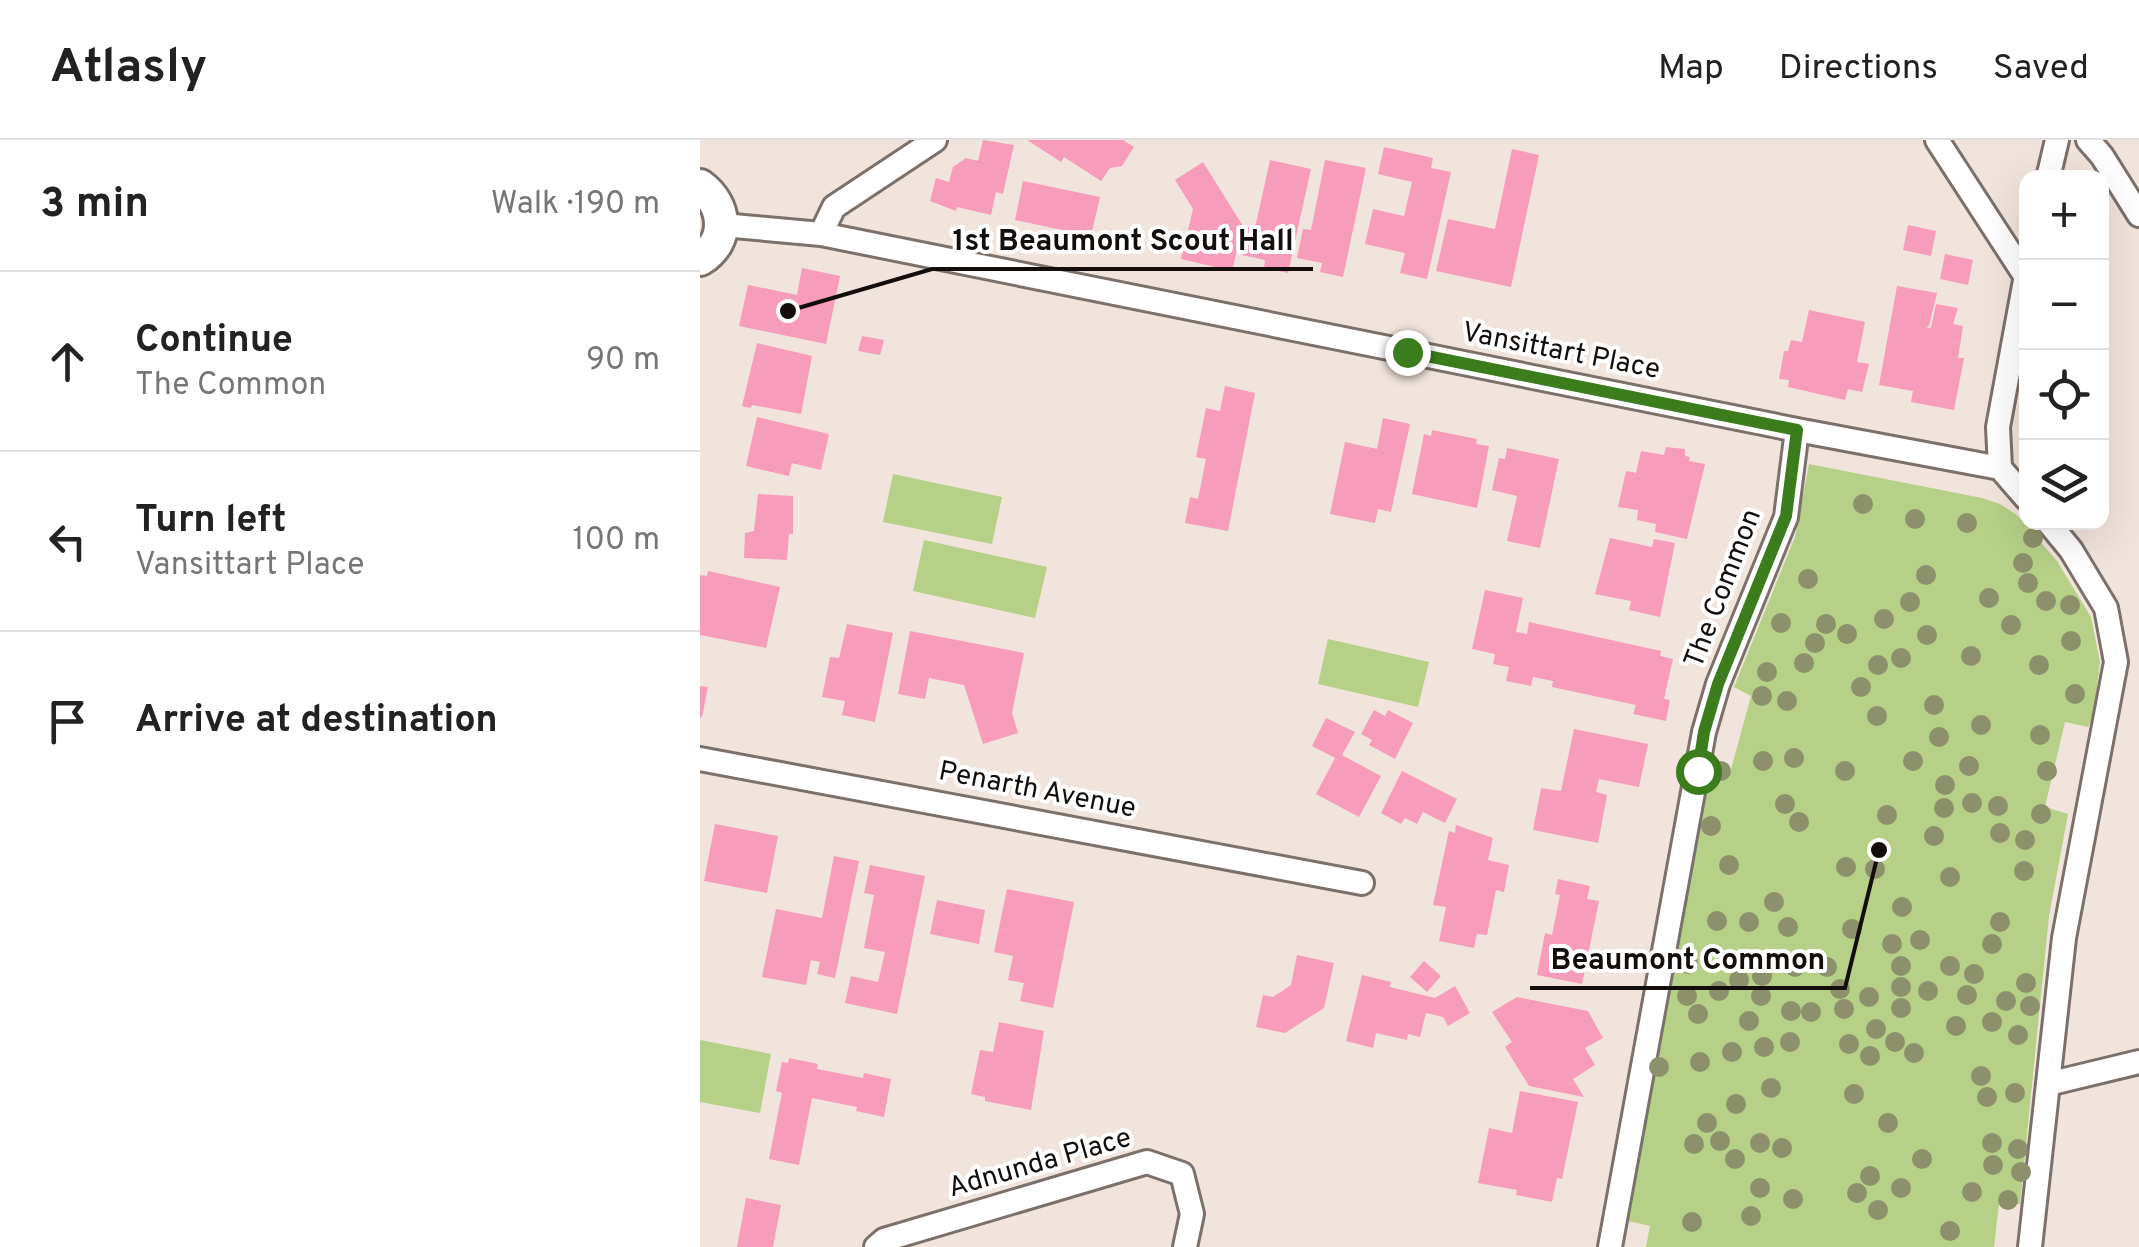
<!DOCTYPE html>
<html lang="en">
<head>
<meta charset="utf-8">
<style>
	:root { --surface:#fff; --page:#f6f6f6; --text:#222; --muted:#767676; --line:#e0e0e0 }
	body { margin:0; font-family:Overpass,sans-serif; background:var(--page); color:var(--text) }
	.controls { position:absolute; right:30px; top:30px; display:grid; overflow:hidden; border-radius:20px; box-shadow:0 10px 40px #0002 }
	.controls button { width:90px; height:90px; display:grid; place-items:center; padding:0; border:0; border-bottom:2px solid var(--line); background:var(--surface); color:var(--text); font:50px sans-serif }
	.stop { position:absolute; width:30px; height:30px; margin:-22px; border:8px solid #3b7d1d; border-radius:50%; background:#fff }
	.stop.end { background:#3b7d1d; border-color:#fff; box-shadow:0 2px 10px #0008 }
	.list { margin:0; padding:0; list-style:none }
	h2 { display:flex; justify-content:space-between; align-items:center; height:130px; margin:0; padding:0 40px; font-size:42px }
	h2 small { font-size:32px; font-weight:400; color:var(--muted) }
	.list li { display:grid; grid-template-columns:65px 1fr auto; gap:30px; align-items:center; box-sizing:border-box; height:180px; padding:0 40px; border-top:2px solid var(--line) }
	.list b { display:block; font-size:38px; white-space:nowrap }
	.list p { margin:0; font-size:32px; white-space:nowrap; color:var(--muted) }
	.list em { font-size:32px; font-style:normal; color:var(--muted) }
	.icon { flex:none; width:55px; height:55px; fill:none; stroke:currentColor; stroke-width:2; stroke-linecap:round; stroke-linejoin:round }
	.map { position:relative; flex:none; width:1439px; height:1107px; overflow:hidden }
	header { display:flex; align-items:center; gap:60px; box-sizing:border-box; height:140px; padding:0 50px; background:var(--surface); border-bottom:2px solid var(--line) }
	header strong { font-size:48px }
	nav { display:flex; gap:55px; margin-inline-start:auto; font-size:35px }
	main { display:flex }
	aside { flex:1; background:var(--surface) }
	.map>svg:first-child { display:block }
	.green { fill:#b6d087 }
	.building { fill:#f79cbb }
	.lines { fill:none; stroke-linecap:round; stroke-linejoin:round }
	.street-casing { stroke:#7c706a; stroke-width:28 }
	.secondary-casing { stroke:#7c706a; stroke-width:38 }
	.street { stroke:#fff; stroke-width:22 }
	.secondary { stroke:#fff; stroke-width:32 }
	.tree { fill:#8c906b }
	.route { stroke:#3b7d1d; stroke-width:12 }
	.labels { text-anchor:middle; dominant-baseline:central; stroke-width:8; stroke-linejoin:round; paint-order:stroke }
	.street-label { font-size:28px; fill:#130e0c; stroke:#fff }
	.leader { fill:none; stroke:#130e0c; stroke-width:4 }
	.callout-dot { fill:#130e0c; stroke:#fff; stroke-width:4 }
	.callout-label { font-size:30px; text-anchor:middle; font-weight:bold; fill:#130e0c; stroke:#fff; stroke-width:8; stroke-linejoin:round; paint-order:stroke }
</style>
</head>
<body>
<header>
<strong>Atlasly</strong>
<nav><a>Map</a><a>Directions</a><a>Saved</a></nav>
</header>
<main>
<aside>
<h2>3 min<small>Walk · 190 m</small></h2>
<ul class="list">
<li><svg class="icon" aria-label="ahead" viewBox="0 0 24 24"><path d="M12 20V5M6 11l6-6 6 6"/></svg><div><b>Continue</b><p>The Common</p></div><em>90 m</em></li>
<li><svg class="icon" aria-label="left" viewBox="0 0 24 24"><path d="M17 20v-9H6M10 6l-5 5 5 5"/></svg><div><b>Turn left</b><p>Vansittart Place</p></div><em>100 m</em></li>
<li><svg class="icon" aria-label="arrive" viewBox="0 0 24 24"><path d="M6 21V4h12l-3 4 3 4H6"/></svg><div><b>Arrive at destination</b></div></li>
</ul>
</aside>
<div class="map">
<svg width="1439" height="1107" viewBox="0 0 1439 1107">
	<rect width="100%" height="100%" fill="#f1e4dc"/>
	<!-- green -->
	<path class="green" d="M 1109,324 L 1282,358 L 1300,364 L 1317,375 L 1357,421 L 1391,477 L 1400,522 L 1394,573 L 1388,587 L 1365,582 L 1345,667 L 1368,674 L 1349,776 L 1320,1064 L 1299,1064 L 1294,1107 L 946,1107 L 950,1086 L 928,1081 C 949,930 986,782 1010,631 L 1029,637 L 1051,556 L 1034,547 L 1095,397 Z
		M 193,334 L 302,357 L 292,404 L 183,382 Z
		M 224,400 L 347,427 L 335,478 L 213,451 Z
		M 628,499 L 729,522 L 718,567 L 618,544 Z
		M 0,900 L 71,914 L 60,973 L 0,962 Z"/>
	<!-- building -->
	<path class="building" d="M 283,0 L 314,5 L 303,54 L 296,52 L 291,75 L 257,67 L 256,71 L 230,61 L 236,38 L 249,42 L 253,27 L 266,18 L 278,21 Z
		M 327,0 L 423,0 L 434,7 L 422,26 L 410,28 L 401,41 L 364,17 L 361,22 Z
		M 684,7 L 733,18 L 731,28 L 751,32 L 727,139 L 700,133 L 705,113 L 665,104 L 673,69 L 704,76 L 712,42 L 678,34 Z
		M 812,9 L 839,15 L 811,147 L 736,131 L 748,79 L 795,89 Z
		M 570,20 L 611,29 L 588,133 L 564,128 L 565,120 L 542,115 L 548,87 L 555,88 Z
		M 625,20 L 666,28 L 643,137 L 620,132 L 622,123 L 597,118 L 603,89 L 611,90 Z
		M 503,22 L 543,86 L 532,131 L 481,119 L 493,69 L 475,40 Z
		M 323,41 L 400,57 L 391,96 L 315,80 Z
		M 1208,85 L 1236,91 L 1231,116 L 1203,110 Z
		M 1245,114 L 1273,120 L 1268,145 L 1240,139 Z
		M 102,128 L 140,136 L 126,204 L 39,186 L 48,145 L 97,155 Z
		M 1197,146 L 1237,153 L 1229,186 L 1225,187 L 1231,188 L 1236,164 L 1258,168 L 1253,184 L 1263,186 L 1258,218 L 1264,218 L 1254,270 L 1211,262 L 1213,251 L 1179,245 Z
		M 1109,170 L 1165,182 L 1157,222 L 1169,224 L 1162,252 L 1148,249 L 1145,260 L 1088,247 L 1089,240 L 1079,239 L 1084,211 L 1088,211 L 1091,200 L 1102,202 Z
		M 162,196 L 184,200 L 180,215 L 158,211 Z
		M 57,203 L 112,216 L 101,274 L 52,265 L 51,268 L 42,266 Z
		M 525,246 L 555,253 L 528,391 L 485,383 L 490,357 L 498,359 L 506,319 L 496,317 L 506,268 L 520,271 Z
		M 57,277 L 129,294 L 121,330 L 92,323 L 89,336 L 46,326 Z
		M 683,278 L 710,284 L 691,372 L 678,369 L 675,383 L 630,374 L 645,302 L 677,309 Z
		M 732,290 L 777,299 L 776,304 L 789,306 L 777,368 L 712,354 L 724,294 L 731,296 Z
		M 966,307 L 985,309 L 985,316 L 990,317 L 989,321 L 1005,324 L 987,399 L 955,392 L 956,384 L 937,380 L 938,370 L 918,367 L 926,331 L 936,333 L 941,311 L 964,315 Z
		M 807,308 L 859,319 L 840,408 L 807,401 L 817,356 L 792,350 L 799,318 L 805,319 Z
		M 58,354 L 93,356 L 93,394 L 89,394 L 87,420 L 44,418 L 45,393 L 54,391 Z
		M 910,398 L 952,407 L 954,399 L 975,403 L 960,477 L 929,470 L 931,461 L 895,454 Z
		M 8,431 L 80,447 L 66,508 L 0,495 L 0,435 L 7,436 Z
		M 785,450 L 823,458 L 816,492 L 827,494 L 829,482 L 961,511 L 960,516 L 973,519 L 964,559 L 970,560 L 966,581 L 933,574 L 936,565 L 852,547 L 853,541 L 833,537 L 831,546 L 806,541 L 809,527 L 793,524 L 795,514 L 772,509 Z
		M 147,484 L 193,493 L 175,582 L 142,575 L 145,561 L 122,557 L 130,517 L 139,518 Z
		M 210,491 L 324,513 L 312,573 L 318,593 L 283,604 L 264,545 L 229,538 L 225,559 L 198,554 Z
		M 0,546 L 8,547 L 2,577 L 0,577 Z
		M 674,570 L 685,576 L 688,570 L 713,583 L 695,619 L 669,605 L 672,600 L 661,594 Z
		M 626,578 L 655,592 L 642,615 L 681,636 L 659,677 L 616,654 L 635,618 L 612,606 Z
		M 874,589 L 948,604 L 939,647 L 899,639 L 896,652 L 907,655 L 898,703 L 833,690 L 841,648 L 861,651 Z
		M 702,631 L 757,659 L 745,683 L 723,672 L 717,684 L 705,678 L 701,684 L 681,673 Z
		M 15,684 L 78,696 L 67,753 L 4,741 Z
		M 756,685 L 793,698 L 788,720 L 809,725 L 804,752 L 796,750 L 787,795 L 777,794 L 774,808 L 739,801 L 746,767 L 733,765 L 749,691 L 755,693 Z
		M 134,716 L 159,721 L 135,838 L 117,834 L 120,822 L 111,820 L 106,845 L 62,837 L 76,769 L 122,778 Z
		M 170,725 L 225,736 L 197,874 L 145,863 L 151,836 L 178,842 L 185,812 L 164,808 L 174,755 L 164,753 Z
		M 858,739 L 890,746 L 887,759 L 899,761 L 882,844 L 837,835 L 845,793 L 852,795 L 860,755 L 855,754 Z
		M 307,749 L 374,762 L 353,868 L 320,861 L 324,843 L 308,840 L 313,816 L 294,812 Z
		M 237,760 L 285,770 L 279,804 L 230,794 Z
		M 597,815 L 634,823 L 624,868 L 585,893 L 556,887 L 563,855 L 573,857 L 591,845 Z
		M 724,821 L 741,836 L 727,852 L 710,837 Z
		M 662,835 L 691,842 L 690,847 L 735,858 L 755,846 L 770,873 L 748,886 L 743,877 L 726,873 L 720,897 L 708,894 L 707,900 L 676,893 L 673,908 L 646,901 Z
		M 817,857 L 888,871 L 903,898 L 885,908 L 895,925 L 873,939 L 884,957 L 829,946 L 805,907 L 812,902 L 792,872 Z
		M 299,882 L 344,891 L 331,970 L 285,961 L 285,957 L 271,954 L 280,910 L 293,912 Z
		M 89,918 L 118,924 L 117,929 L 163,938 L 164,933 L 191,939 L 184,977 L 156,971 L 157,967 L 112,958 L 99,1025 L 69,1019 L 82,953 L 76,951 L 82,922 L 88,923 Z
		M 820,951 L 878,962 L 862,1039 L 857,1038 L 852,1062 L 816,1055 L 817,1050 L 778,1043 L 789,988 L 812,993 Z
		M 46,1058 L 81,1065 L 73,1107 L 37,1107 Z"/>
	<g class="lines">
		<defs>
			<path id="street" d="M 1237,0 L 1326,137
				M 1388,0 L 1402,16 L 1439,75
				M 1348,38 L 1357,0
				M 23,85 L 121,94 L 1097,290
				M 121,94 L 134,67 L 235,0
				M 1300,328 L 1298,287 L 1326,135
				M 0,619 L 662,743
				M 1348,944 L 1439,922
				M 176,1107 L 184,1100 L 447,1022 L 482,1034 L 492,1074 L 485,1107
				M 910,1107 L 1004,592 L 1018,544 L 1086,377 L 1097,290 L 1300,328 L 1326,358
				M 1330,1107 L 1364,798 L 1416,522 L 1406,468 L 1371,410 L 1348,382"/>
			<path id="secondary" d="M 0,46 C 26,65 30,101 0,119"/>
		</defs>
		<!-- street casing -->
		<use href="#street" class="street-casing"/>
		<!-- secondary casing -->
		<use href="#secondary" class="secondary-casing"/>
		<!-- street -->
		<use href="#street" class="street"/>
		<!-- secondary -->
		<use href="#secondary" class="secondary"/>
	</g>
	<!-- trees -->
	<g class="tree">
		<circle cx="1163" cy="364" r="10"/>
		<circle cx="1215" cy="379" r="10"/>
		<circle cx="1267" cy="383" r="10"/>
		<circle cx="1333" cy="398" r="10"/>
		<circle cx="1323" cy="423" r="10"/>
		<circle cx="1226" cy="435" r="10"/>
		<circle cx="1108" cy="439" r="10"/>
		<circle cx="1328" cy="443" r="10"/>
		<circle cx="1289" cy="458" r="10"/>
		<circle cx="1346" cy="461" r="10"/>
		<circle cx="1210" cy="462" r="10"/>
		<circle cx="1370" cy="465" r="10"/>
		<circle cx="1184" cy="479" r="10"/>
		<circle cx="1081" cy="483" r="10"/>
		<circle cx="1126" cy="484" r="10"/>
		<circle cx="1311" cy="485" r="10"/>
		<circle cx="1147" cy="494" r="10"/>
		<circle cx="1227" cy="495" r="10"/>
		<circle cx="1371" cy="501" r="10"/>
		<circle cx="1115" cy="503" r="10"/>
		<circle cx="1271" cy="516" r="10"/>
		<circle cx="1201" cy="518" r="10"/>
		<circle cx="1104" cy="523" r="10"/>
		<circle cx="1178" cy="525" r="10"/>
		<circle cx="1339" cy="525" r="10"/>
		<circle cx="1067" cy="532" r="10"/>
		<circle cx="1161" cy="547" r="10"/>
		<circle cx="1375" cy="554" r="10"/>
		<circle cx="1062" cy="556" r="10"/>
		<circle cx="1087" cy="561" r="10"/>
		<circle cx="1234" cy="565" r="10"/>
		<circle cx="1177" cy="576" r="10"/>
		<circle cx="1281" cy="585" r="10"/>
		<circle cx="1340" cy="595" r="10"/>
		<circle cx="1239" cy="597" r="10"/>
		<circle cx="1094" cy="618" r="10"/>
		<circle cx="1063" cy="621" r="10"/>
		<circle cx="1213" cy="621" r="10"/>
		<circle cx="1269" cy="626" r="10"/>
		<circle cx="1021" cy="631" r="10"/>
		<circle cx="1145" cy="631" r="10"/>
		<circle cx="1347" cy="631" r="10"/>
		<circle cx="1245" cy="645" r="10"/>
		<circle cx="1272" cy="663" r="10"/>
		<circle cx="1085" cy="664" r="10"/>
		<circle cx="1298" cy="666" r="10"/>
		<circle cx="1244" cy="668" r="10"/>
		<circle cx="1341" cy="674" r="10"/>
		<circle cx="1187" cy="675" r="10"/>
		<circle cx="1099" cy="682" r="10"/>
		<circle cx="1011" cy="686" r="10"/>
		<circle cx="1300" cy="693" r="10"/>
		<circle cx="1234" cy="696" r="10"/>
		<circle cx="1325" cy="700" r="10"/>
		<circle cx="1029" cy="725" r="10"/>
		<circle cx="1146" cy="727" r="10"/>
		<circle cx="1175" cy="729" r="10"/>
		<circle cx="1324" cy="731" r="10"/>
		<circle cx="1250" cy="737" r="10"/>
		<circle cx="1074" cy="762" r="10"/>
		<circle cx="1202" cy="767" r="10"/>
		<circle cx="1017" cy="781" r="10"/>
		<circle cx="1049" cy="782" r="10"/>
		<circle cx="1300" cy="782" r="10"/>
		<circle cx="1088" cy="787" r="10"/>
		<circle cx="1152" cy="789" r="10"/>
		<circle cx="1220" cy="800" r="10"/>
		<circle cx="1192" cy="804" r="10"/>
		<circle cx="1292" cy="804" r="10"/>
		<circle cx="988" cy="824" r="10"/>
		<circle cx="1201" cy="826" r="10"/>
		<circle cx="1250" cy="826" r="10"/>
		<circle cx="1095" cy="827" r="10"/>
		<circle cx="1127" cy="827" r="10"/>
		<circle cx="1274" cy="834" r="10"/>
		<circle cx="1062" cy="836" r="10"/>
		<circle cx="1039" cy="840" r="10"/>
		<circle cx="1326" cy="843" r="10"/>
		<circle cx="1201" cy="847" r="10"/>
		<circle cx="1140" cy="849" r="10"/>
		<circle cx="1019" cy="851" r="10"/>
		<circle cx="1228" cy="851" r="10"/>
		<circle cx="1267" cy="855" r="10"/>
		<circle cx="987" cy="856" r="10"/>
		<circle cx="1061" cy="856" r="10"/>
		<circle cx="1169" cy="857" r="10"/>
		<circle cx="1306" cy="861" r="10"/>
		<circle cx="1330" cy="866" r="10"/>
		<circle cx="1201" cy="868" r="10"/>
		<circle cx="1144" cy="869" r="10"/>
		<circle cx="1091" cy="871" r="10"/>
		<circle cx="1111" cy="872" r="10"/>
		<circle cx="998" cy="874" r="10"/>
		<circle cx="1049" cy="881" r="10"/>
		<circle cx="1292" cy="882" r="10"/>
		<circle cx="1256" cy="886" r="10"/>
		<circle cx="1176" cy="889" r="10"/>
		<circle cx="1318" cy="895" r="10"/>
		<circle cx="1090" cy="902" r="10"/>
		<circle cx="1195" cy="902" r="10"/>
		<circle cx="1149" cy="904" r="10"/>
		<circle cx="1064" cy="907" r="10"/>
		<circle cx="1032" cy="912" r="10"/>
		<circle cx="1214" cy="913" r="10"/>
		<circle cx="1170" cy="916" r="10"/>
		<circle cx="1000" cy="922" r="10"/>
		<circle cx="959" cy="927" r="10"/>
		<circle cx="1281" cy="936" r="10"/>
		<circle cx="1071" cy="948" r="10"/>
		<circle cx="1315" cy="953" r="10"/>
		<circle cx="1154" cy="954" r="10"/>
		<circle cx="1287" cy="957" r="10"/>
		<circle cx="1036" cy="964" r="10"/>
		<circle cx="1007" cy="983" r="10"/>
		<circle cx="1188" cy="983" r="10"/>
		<circle cx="1020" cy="1001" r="10"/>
		<circle cx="1060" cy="1003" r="10"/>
		<circle cx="1292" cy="1003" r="10"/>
		<circle cx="994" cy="1004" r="10"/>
		<circle cx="1082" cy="1008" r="10"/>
		<circle cx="1318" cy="1009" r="10"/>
		<circle cx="1035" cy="1019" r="10"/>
		<circle cx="1222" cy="1019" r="10"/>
		<circle cx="1293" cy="1025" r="10"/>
		<circle cx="1321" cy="1032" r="10"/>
		<circle cx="1170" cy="1036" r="10"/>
		<circle cx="1060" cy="1048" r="10"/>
		<circle cx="1201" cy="1048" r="10"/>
		<circle cx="1272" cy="1052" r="10"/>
		<circle cx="1157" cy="1053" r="10"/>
		<circle cx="1093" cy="1059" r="10"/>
		<circle cx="1308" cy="1060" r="10"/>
		<circle cx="1178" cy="1070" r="10"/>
		<circle cx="1051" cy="1076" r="10"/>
		<circle cx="992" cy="1082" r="10"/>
		<circle cx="1250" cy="1091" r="10"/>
	</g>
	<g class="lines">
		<!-- route -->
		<path class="route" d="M 707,212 L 1097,290 L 1086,376 L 1018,544 L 1004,592 L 998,631"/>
	</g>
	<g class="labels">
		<!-- street labels -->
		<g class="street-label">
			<text transform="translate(861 212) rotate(11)">Vansittart Place</text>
			<text transform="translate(1024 449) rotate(-69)">The Common</text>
			<text transform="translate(337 651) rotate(11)">Penarth Avenue</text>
			<text transform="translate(340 1024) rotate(-16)">Adnunda Place</text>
		</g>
	</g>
	<!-- callouts -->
	<path class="leader" d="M88 171L232 129H613M1179 710L1145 848H830"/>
	<g class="callout-dot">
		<circle cx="88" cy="171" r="10"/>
		<circle cx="1179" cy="710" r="10"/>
	</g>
	<g class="callout-label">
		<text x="423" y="110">1st Beaumont Scout Hall</text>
		<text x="988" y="829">Beaumont Common</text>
	</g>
</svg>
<div class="controls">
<button>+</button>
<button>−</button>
<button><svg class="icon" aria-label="locate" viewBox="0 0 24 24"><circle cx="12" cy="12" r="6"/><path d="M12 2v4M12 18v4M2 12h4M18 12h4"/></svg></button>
<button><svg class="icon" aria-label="layers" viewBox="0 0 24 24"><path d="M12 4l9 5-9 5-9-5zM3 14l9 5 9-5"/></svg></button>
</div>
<div class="stop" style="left:998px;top:631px"></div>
<div class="stop end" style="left:707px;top:212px"></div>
</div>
</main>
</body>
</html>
